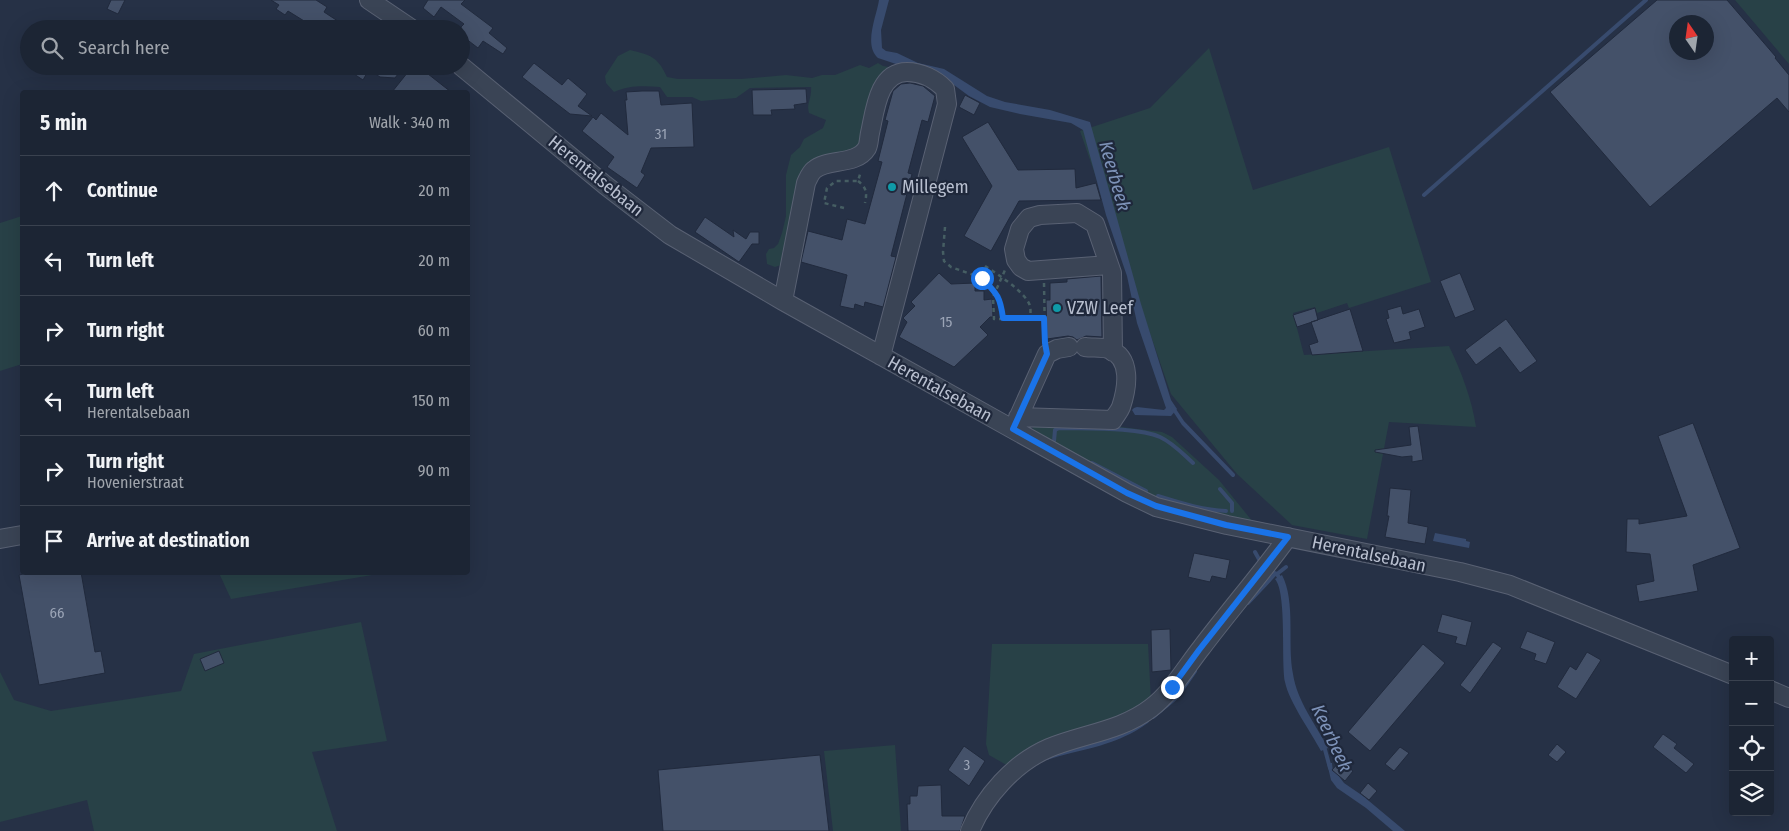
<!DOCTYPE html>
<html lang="en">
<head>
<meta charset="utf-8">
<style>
	:root { --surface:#1c2534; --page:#293140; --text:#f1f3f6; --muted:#a0a5ac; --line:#3a424f }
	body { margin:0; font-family:"Fira Sans Condensed",sans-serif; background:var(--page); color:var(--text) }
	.controls { position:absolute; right:15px; bottom:15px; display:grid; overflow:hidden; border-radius:5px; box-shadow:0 5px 20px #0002 }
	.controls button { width:45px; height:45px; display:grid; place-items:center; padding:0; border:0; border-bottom:1px solid var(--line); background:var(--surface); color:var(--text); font:25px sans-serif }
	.compass { position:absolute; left:1669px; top:15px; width:45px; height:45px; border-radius:50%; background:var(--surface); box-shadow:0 5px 20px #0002; rotate:347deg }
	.stop { position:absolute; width:15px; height:15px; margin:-11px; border:4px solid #1a73e8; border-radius:50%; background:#fff }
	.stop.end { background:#1a73e8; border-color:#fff; box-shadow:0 1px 5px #0008 }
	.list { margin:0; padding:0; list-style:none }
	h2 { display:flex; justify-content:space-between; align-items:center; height:65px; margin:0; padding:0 20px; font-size:21px }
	h2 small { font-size:16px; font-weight:400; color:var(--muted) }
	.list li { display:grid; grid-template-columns:32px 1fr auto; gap:15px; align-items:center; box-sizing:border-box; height:70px; padding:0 20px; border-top:1px solid var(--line) }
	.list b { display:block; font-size:19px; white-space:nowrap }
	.list p { margin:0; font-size:16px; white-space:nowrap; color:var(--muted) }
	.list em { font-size:16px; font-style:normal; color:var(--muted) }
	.icon { flex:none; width:28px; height:28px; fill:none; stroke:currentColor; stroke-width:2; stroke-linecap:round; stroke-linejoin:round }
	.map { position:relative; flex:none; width:1789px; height:831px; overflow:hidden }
	.search { position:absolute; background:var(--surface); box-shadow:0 5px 20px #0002; left:20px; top:20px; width:450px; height:55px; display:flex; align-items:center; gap:12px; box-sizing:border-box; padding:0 18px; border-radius:28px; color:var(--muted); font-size:19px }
	.panel { position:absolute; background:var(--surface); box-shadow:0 5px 20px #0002; left:20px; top:90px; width:450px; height:485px; border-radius:5px }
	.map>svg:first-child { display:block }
	.green { fill:#284147 }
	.water { fill:#384b6e }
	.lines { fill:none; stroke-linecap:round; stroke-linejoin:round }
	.stream { stroke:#384b6e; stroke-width:4 }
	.building { fill:#445169; stroke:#212a3d; fill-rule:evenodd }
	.minor-casing { stroke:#596173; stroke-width:20 }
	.path { stroke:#465e63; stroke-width:2.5; stroke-dasharray:4 4; stroke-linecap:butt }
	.minor { stroke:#3a4455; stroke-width:18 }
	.route { stroke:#1a73e8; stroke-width:6 }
	.culture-dot { fill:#0f9aa8; stroke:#1f283b; stroke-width:2 }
	.labels { text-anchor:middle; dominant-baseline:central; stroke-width:4.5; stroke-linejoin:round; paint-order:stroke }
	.number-label { font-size:15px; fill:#9ba4b6 }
	.street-label { font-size:18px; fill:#b8bfcf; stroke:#1f283b }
	.poi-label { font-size:18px; fill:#b8bfcf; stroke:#1f283b; text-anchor:start }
	.water-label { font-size:19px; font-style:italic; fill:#7d92b8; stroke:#1f283b }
</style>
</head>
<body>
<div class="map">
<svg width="1789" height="831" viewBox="0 0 1789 831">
	<rect width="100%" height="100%" fill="#263146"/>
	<!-- green -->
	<path class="green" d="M 1735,0 L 1789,0 L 1789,64 Z
		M 1209,48 L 1253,190 L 1389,147 L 1431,282 L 1349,308 L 1347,303 L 1317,313 L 1315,307 L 1293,313 L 1304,355 L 1449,346 C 1461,371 1472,399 1476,427 L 1389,422 L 1367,539 L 1292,525 L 1237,474 L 1171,394 L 1080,131 L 1150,108 Z
		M 630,50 C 651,55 658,57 667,77 L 678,79 L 741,79 L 786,75 L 812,78 L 822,75 L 835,75 L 860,65 L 869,68 L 878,63 L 883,66 L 889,67 L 891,72 L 860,148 L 797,183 L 789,222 L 790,229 L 784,244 L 785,250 L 782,252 L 783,259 L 781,265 L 775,267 L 767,264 L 766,254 L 769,249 L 774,248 L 778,244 L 782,233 L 786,216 L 786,175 L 791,155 L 800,147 L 804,139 L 823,128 L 826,120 L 809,113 C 806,104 812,98 811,87 L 750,88 L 736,98 L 701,101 L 692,97 L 667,97 L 660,87 C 644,86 629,85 614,92 L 606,83 L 605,76 L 618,56 Z
		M 22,216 L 22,364 L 0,371 L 0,223 Z
		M 1037,423 L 1113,426 L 1162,432 L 1172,437 L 1219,480 L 1253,522 L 1177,506 L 1141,492 L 1051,441 L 1032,428 Z
		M 219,573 L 384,573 L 231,599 Z
		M 361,622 L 387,741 L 312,752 L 337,831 L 94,831 L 87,800 L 0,822 L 0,672 L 14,700 L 51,711 L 181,691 L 194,654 Z
		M 992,644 L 1148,644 L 1151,701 L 1010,767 L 989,755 L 986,744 Z
		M 895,745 L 901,831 L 833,831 L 824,751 Z"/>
	<!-- water -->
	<path class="water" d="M 879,0 L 889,0 L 881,30 L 882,48 L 886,51 L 897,53 L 918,63 L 944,69 L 987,96 L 1005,102 L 1050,110 L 1090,122 L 1141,304 L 1171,400 L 1177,409 L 1171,416 L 1135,415 L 1132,410 L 1134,408 L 1137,407 L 1164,410 L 1166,408 L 1137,323 L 1127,276 L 1106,215 L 1083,130 L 1071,123 L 1020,114 L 990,107 L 969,96 L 950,82 L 878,58 C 863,45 877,15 879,0 Z
		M 1435,533 L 1466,539 L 1466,541 L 1470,542 L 1469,548 L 1433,541 Z
		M 1282,575 C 1296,602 1287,644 1293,674 C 1297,701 1316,725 1328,748 L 1321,751 C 1311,732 1289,702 1285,682 C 1281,660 1287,593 1275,579 Z
		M 1327,763 L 1332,763 L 1333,772 L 1335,771 L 1344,783 L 1363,796 L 1405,831 L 1393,831 L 1366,808 L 1337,788 L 1331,780 Z"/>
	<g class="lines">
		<!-- stream -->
		<path class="stream" d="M 1424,195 L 1646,0
			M 1173,408 L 1183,423 L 1233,475
			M 1054,441 L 1055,430 L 1059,428 C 1085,429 1137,427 1160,437 C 1173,443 1183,454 1193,463
			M 1092,463 L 1146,491
			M 1220,489 L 1232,503 L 1232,511
			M 1158,496 C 1181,503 1202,510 1226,511
			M 1255,552 L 1260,561
			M 1274,573 L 1277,574 L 1281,581
			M 1277,574 L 1286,567
			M 1248,603 L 1275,574
			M 1153,717 L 1177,697 L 1195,671
			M 1324,746 L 1330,768
			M 1047,758 C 1071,749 1099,747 1123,735 C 1132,731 1140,726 1147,721"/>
	</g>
	<!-- building -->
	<path class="building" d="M 111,0 L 125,0 L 118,14 L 107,9 Z
		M 271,0 L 316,0 L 327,7 L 324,12 L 350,29 L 317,29 L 288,11 L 285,15 L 276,9 L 279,5 Z
		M 428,0 L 465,0 L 461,4 L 493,28 L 489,33 L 507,48 L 503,54 L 483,41 L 478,48 L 461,35 L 461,27 L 464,24 L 441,7 L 434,17 L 423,8 Z
		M 1657,0 L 1727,0 L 1776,57 L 1775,58 L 1789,75 L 1789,112 L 1777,98 L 1650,207 L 1550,92 ZM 1676,22 L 1706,22 L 1706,52 L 1676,52 Z
		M 534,63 L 562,85 L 568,78 L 587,94 L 578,106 L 592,116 L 570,114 L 522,77 Z
		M 360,66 L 371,66 L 363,80 L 354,74 Z
		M 379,66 L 404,66 L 395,78 L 380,77 L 374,73 Z
		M 423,70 L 451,92 L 392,92 L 408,72 Z
		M 910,83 L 923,86 L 935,96 L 928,122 L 922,120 L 908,173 L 912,174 L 891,256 L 896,257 L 883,307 L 865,302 L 864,307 L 855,304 L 854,309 L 840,306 L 847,275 L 801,262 L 808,231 L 842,240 L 847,219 L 865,224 L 882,162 L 878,161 L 888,121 L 885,120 L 893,91 L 901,84 Z
		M 798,89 L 806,89 L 807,103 L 794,105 L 795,109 L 771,110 L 772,115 L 753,115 L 752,90 Z
		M 642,91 L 659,91 L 661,105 L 692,103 L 694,147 L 651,148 L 641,172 L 645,175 L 637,188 L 607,167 L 614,157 L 582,131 L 593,117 L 596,120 L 601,113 L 628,135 L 625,100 L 627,100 L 626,92 Z
		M 965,95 L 980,103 L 974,115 L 959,107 Z
		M 988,122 L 1018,170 L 1075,169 L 1076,188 L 1096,183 L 1101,200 L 1019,201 L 991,251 L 964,236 L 992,186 L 962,137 Z
		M 705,217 L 734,237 L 733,230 L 746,239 L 750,232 L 759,232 L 759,244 L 752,244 L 739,262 L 695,232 Z
		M 939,273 L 951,284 L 975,283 L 975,291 L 984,291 L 984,300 L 992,299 L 993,317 L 990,317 L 980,327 L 988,335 L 954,367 L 899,337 L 907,322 L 903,318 L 915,306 L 911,302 Z
		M 1460,273 L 1475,310 L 1455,318 L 1440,281 Z
		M 1101,276 L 1102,337 L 1086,336 L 1077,340 L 1073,337 L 1068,336 L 1047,339 L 1046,300 L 1050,300 L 1050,283 L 1067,282 L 1067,279 Z
		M 1401,306 L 1403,314 L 1419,309 L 1425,327 L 1409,332 L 1411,339 L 1394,343 L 1386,319 L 1389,318 L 1387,310 Z
		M 1315,308 L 1318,320 L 1297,327 L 1293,315 Z
		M 1350,309 L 1363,351 L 1312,355 L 1309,345 L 1318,342 L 1311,322 Z
		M 1506,319 L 1537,361 L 1520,373 L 1500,347 L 1476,365 L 1465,350 Z
		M 1693,423 L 1740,548 L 1693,565 L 1698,591 L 1639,602 L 1636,585 L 1654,581 L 1650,554 L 1626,552 L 1627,519 L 1639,519 L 1639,524 L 1687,516 L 1658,436 Z
		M 1418,426 L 1423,460 L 1412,462 L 1412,456 L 1402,457 L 1375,452 L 1375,450 L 1411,445 L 1409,427 Z
		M 1390,488 L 1411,490 L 1408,523 L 1428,527 L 1425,544 L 1385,537 L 1389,516 L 1387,516 Z
		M 1194,553 L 1230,560 L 1226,579 L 1212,576 L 1210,582 L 1188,577 Z
		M 32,572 L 81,572 L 95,652 L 101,651 L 105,673 L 39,685 L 19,575 Z
		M 1442,614 L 1472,622 L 1466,646 L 1455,643 L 1457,637 L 1437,632 Z
		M 1170,629 L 1171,670 L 1152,672 L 1151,630 Z
		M 1527,631 L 1555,642 L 1546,664 L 1534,660 L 1536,654 L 1520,648 Z
		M 1493,642 L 1502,648 L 1470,693 L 1460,685 Z
		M 1423,644 L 1445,663 L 1370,751 L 1348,732 Z
		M 219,651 L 224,663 L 205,671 L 200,659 Z
		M 1587,652 L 1601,660 L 1576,699 L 1557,687 L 1570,666 L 1576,670 Z
		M 1663,734 L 1677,744 L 1674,748 L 1694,764 L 1686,773 L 1653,747 Z
		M 1557,744 L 1566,752 L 1557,762 L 1548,755 Z
		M 964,746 L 985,761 L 969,786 L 948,770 Z
		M 1400,747 L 1409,753 L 1394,771 L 1385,764 Z
		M 820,755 L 829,831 L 663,831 L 658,770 Z
		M 1340,761 L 1353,771 L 1345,781 L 1332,770 Z
		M 1368,783 L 1377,791 L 1369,800 L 1360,793 Z
		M 941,785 L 942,816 L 965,816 L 960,831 L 908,831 L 907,804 L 910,804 L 910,796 L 917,796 L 918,786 Z"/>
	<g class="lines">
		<defs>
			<path id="minor" d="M 369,0 L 412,29
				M 461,66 L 605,185 L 670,235 L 783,301 L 1127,493 L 1156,507 L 1227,525 L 1460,572 L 1510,585 L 1733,675
				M 1109,265 L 1028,271 L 1021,267 L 1016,260 L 1014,249 L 1020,229 L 1029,218 L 1040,215 L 1077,213 L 1095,224 L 1112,273 L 1113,352
				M 783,301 L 806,183 C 808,179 810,173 814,170 C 827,158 856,166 867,148 C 869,144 869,137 870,133 C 875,111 878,72 907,72 C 921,72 935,79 945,89 L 947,104 L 881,356
				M 1018,417 L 1113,420 C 1115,416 1119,412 1121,407 C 1127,389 1133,357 1108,349 C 1102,347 1092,348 1085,347
				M 1014,427 L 1047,354 L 1057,349 L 1069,347
				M 0,539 L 22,535
				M 1770,690 L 1789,698
				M 970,831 C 984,797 1014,763 1049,748 C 1083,734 1121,731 1151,708 C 1172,692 1186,667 1202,647 C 1230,610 1261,574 1288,537"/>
		</defs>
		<!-- minor casing -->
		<use href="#minor" class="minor-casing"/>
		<!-- path -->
		<path class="path" d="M 858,181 C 867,188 867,193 865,203
			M 844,208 L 824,203 L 827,188 L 836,181 L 858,181 L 861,171
			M 945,227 L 943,252 L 944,261 L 951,267 L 982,278 L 998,295 L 1001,302 L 1003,319 L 1044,318
			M 985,266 C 997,274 1026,292 1030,306 C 1031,310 1030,315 1031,319
			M 1044,283 L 1045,338
			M 1003,319 L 994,319 L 993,297 L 1005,270"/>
		<!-- minor -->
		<use href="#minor" class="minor"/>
	</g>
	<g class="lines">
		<!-- route -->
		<path class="route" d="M 982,278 C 997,294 1000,296 1003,318 L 1044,318 L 1045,343 L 1047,354 L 1013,429 L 1127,493 L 1156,506 L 1226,525 L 1288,537 L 1199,650 L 1172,687"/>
	</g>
	<!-- markers -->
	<g class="culture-dot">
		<circle cx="892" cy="187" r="5"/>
		<circle cx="1057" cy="308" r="5"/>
	</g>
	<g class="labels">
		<!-- number labels -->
		<g class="number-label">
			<text x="661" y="134">31</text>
			<text x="946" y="322">15</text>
			<text x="57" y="613">66</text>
			<text x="967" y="765">3</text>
		</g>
		<!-- street labels -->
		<g class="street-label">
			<text transform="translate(596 176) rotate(39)">Herentalsebaan</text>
			<text transform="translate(940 389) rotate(29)">Herentalsebaan</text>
			<text transform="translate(1369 554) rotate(12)">Herentalsebaan</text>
		</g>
		<!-- poi labels -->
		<g class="poi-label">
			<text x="902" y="187">Millegem</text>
			<text x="1067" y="308">VZW Leef</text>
		</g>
		<!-- water labels -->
		<g class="water-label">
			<text transform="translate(1115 176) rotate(74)">Keerbeek</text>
			<text transform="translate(1332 738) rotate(65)">Keerbeek</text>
		</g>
	</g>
</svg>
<div class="controls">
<button>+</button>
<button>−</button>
<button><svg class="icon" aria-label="locate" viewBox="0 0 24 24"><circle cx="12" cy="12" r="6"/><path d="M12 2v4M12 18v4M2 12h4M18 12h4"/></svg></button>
<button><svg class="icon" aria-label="layers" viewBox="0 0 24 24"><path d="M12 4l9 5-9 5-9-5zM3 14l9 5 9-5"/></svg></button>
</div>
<svg class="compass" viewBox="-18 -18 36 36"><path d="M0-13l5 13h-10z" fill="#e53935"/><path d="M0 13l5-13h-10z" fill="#a0a5ac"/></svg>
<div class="stop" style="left:982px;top:278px"></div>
<div class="stop end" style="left:1172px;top:687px"></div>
<div class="search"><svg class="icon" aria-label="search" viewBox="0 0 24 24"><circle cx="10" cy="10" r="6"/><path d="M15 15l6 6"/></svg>Search here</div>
<section class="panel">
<h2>5 min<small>Walk · 340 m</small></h2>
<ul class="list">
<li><svg class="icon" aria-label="ahead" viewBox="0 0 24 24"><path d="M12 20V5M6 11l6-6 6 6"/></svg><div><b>Continue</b></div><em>20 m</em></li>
<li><svg class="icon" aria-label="left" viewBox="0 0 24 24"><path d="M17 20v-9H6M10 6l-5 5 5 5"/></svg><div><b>Turn left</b></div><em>20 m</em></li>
<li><svg class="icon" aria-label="right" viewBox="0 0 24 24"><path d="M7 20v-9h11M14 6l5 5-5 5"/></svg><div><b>Turn right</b></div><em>60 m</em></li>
<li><svg class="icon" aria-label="left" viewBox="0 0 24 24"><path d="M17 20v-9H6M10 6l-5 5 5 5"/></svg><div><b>Turn left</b><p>Herentalsebaan</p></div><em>150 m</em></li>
<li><svg class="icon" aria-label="right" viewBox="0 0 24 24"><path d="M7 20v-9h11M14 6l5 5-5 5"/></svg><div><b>Turn right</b><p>Hovenierstraat</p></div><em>90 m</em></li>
<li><svg class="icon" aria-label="arrive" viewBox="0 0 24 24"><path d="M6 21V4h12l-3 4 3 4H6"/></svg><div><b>Arrive at destination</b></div></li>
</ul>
</section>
</div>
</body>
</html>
